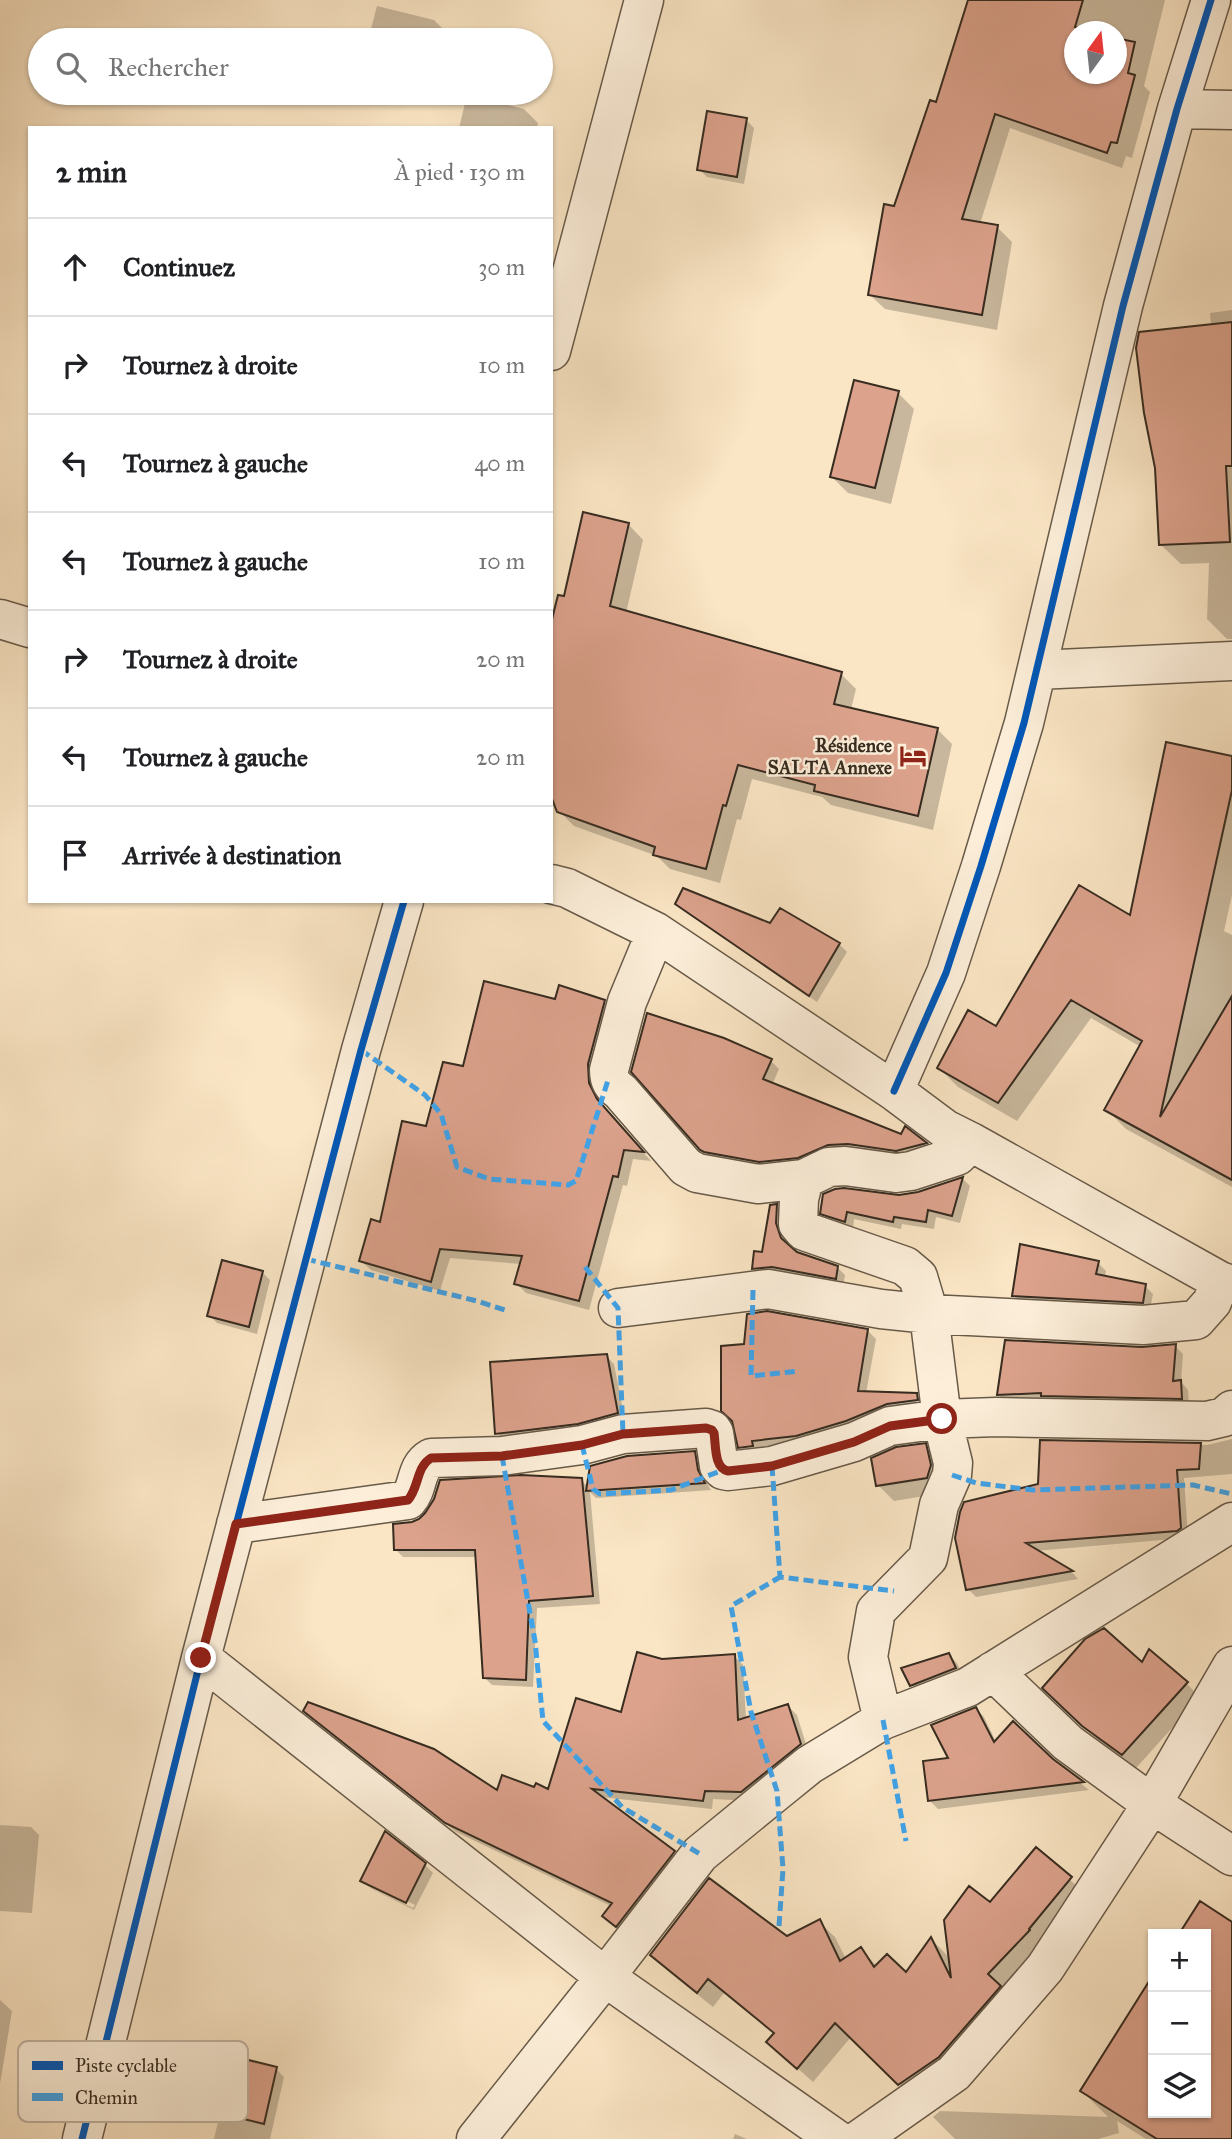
<!DOCTYPE html>
<html lang="fr">
<head>
<meta charset="utf-8">
<style>
	:root { --surface:#fff; --page:#f6f6f6; --text:#202124; --muted:#757577; --line:#e0e0e0 }
	body { margin:0; font-family:"IM FELL Great Primer",serif; background:var(--page); color:var(--text) }
	.controls { position:absolute; right:21px; bottom:21px; display:grid; overflow:hidden; border-radius:0px; box-shadow:0 2px 5px #0004 }
	.controls button { width:63px; height:63px; display:grid; place-items:center; padding:0; border:0; border-bottom:2px solid var(--line); background:var(--surface); color:var(--text); font:35px sans-serif }
	.compass { position:absolute; left:1064px; top:21px; width:63px; height:63px; border-radius:50%; background:var(--surface); box-shadow:0 2px 5px #0004; rotate:15deg }
	.stop { position:absolute; width:21px; height:21px; margin:-16px; border:5px solid #8f2418; border-radius:50%; background:#fff }
	.stop.end { background:#8f2418; border-color:#fff; box-shadow:0 2px 7px #0008 }
	.list { margin:0; padding:0; list-style:none }
	h2 { display:flex; justify-content:space-between; align-items:center; height:91px; margin:0; padding:0 28px; font-size:30px }
	h2 small { font-size:23px; font-weight:400; color:var(--muted) }
	.list li { display:grid; grid-template-columns:46px 1fr auto; gap:21px; align-items:center; box-sizing:border-box; height:98px; padding:0 28px; border-top:2px solid var(--line) }
	.list b { display:block; font-size:26px; white-space:nowrap }
	.list em { font-size:23px; font-style:normal; color:var(--muted) }
	.icon { flex:none; width:38px; height:38px; fill:none; stroke:currentColor; stroke-width:2; stroke-linecap:round; stroke-linejoin:round }
	.map { position:relative; flex:none; width:1232px; height:2139px; overflow:hidden }
	.search { position:absolute; background:var(--surface); box-shadow:0 2px 5px #0004; left:28px; top:28px; width:525px; height:77px; display:flex; align-items:center; gap:18px; box-sizing:border-box; padding:0 24px; border-radius:38px; color:var(--muted); font-size:26px }
	.panel { position:absolute; background:var(--surface); box-shadow:0 2px 5px #0004; left:28px; top:126px; width:525px; height:777px; border-radius:0px }
	.map>svg:first-child { display:block }
	.shadow { fill:#0003; fill-rule:evenodd }
	.building { fill:#dca28c; stroke:#372c20; stroke-width:2 }
	.lines { fill:none; stroke-linecap:round; stroke-linejoin:round }
	.minor-casing { stroke:#685a49; stroke-width:41 }
	.minor { stroke:#fceed9; stroke-width:38 }
	.quiet { stroke:#3fa3ea; stroke-width:5; stroke-dasharray:10 5; stroke-linecap:butt }
	.cycleway-casing { stroke:#fceed9; stroke-width:11 }
	.cycleway { stroke:#0057b8; stroke-width:7 }
	.route { stroke:#8f2418; stroke-width:9 }
	.labels { text-anchor:middle; dominant-baseline:central; stroke-width:5; stroke-linejoin:round; paint-order:stroke }
	.poi-label { font-size:19px; font-weight:bold; fill:#372c20; stroke:#fceed9; text-anchor:end }
	.key { fill:#fceed9; stroke:#c1b4a2; stroke-width:2 }
	.key-label { font-size:19px; fill:#372c20 }
</style>
</head>
<body>
<div class="map">
<svg width="1232" height="2139" viewBox="0 0 1232 2139">
	<rect width="100%" height="100%" fill="#fae5c4"/>
	<filter id="stains"><feTurbulence type="fractalNoise" baseFrequency=".00286" numOctaves="4"/><feColorMatrix values="0 0 0 0 .2 0 0 0 0 .09 0 0 0 0 .02 0 0 0 .5 -.17"/></filter>
	<radialGradient id="worn" r=".72"><stop offset=".6" stop-color="#630" stop-opacity="0"/><stop offset="1" stop-color="#630" stop-opacity=".3"/></radialGradient>
	<!-- shadow -->
	<path class="shadow" d="M 969,0 L 1165,0 L 1144,86 L 1150,92 L 1132,158 L 1126,156 L 1122,168 L 1010,128 L 980,224 L 997,227 L 1012,242 L 997,330 L 885,309 L 869,294 L 896,208 L 938,104 ZM 1074,32 L 1116,32 L 1116,74 L 1074,74 Z
		M 377,6 L 434,20 L 442,28 L 439,40 L 368,40 Z
		M 467,95 L 524,109 L 538,123 L 537,128 L 459,128 Z
		M 746,120 L 754,128 L 744,184 L 707,177 L 699,169 Z
		M 1232,310 L 1232,639 L 1227,639 L 1207,619 L 1209,563 L 1181,564 L 1161,545 L 1211,326 L 1210,313 Z
		M 898,393 L 914,409 L 891,504 L 848,493 L 832,477 Z
		M 585,514 L 629,525 L 643,540 L 626,613 L 841,674 L 856,689 L 851,709 L 937,729 L 952,744 L 933,830 L 831,805 L 822,797 L 752,779 L 741,820 L 737,819 L 720,883 L 670,869 L 657,856 L 574,826 L 559,811 L 565,598 Z
		M 1232,758 L 1232,895 L 1224,931 L 1232,935 L 1232,1187 L 1126,1129 L 1107,1110 L 1141,1047 L 1091,1018 L 1017,1121 L 958,1087 L 939,1068 L 997,1029 L 1131,918 Z
		M 677,903 L 770,925 L 781,911 L 839,944 L 847,952 L 817,1002 L 685,911 Z
		M 556,1001 L 604,1001 L 614,1011 L 598,1094 L 606,1111 L 651,1161 L 633,1159 L 627,1186 L 623,1185 L 589,1310 L 526,1293 L 516,1283 L 521,1264 L 450,1258 L 440,1291 L 371,1270 L 361,1261 L 382,1225 L 427,1128 L 464,1068 Z
		M 771,1061 L 779,1069 L 772,1085 L 902,1136 L 905,1129 L 933,1151 L 768,1169 L 710,1157 L 701,1148 Z
		M 963,1179 L 970,1186 L 960,1223 L 936,1217 L 934,1229 L 902,1224 L 901,1229 L 854,1219 L 853,1229 L 830,1221 L 822,1213 L 918,1194 Z
		M 776,1206 L 784,1214 L 783,1232 L 788,1247 L 796,1253 L 837,1267 L 845,1275 L 843,1286 L 762,1276 L 754,1268 L 764,1254 Z
		M 1098,1263 L 1106,1271 L 1105,1277 L 1145,1286 L 1153,1294 L 1150,1310 L 1022,1304 L 1014,1296 Z
		M 262,1272 L 270,1280 L 257,1334 L 217,1323 L 209,1315 Z
		M 868,1331 L 876,1339 L 866,1393 L 916,1395 L 924,1403 L 748,1455 L 740,1447 Z
		M 1175,1346 L 1183,1354 L 1181,1382 L 1188,1390 L 1189,1406 L 1006,1402 L 999,1395 L 1142,1349 Z
		M 606,1356 L 614,1364 L 625,1420 L 505,1441 L 497,1433 Z
		M 1232,1439 L 1232,1474 L 1184,1478 L 1188,1536 L 1185,1538 L 1035,1551 L 1072,1572 L 1078,1579 L 976,1597 L 968,1589 L 1040,1486 L 1041,1441 L 1207,1445 Z
		M 925,1445 L 941,1461 L 943,1493 L 894,1501 L 878,1485 Z
		M 694,1453 L 702,1461 L 705,1480 L 711,1490 L 596,1498 L 590,1492 L 600,1604 L 537,1608 L 533,1687 L 492,1685 L 484,1677 L 477,1557 L 403,1557 L 395,1549 L 412,1523 L 581,1480 L 588,1487 Z
		M 949,1655 L 957,1663 L 963,1676 L 920,1693 L 912,1685 Z
		M 734,1656 L 743,1665 L 746,1719 L 788,1706 L 797,1715 L 809,1754 L 751,1801 L 713,1799 L 712,1809 L 600,1797 L 673,1853 L 682,1861 L 626,1935 L 613,1924 L 611,1906 L 456,1832 L 314,1719 L 498,1793 L 535,1790 L 549,1791 L 622,1714 L 662,1661 Z
		M 1142,1665 L 1186,1683 L 1200,1697 L 1136,1768 L 1098,1740 L 1045,1688 Z
		M 976,1709 L 984,1717 L 996,1742 L 1052,1760 L 1089,1790 L 938,1809 L 930,1801 Z
		M 0,1825 L 31,1827 L 39,1835 L 32,1913 L 0,1911 Z
		M 1036,1850 L 1086,1894 L 915,2099 L 851,2037 L 813,2082 L 768,2042 L 775,2034 L 724,1993 L 713,2007 L 667,1970 L 652,1954 L 787,1938 L 819,1922 L 835,1937 L 846,1959 L 860,1949 L 877,1966 L 906,1975 L 932,1940 L 946,1954 L 950,1962 L 990,1904 Z
		M 425,1865 L 433,1873 L 414,1910 L 370,1888 L 362,1880 ZM 369,1883 L 415,1905 L 413,1908 L 369,1887 Z
		M 1200,1904 L 1232,1923 L 1232,2139 L 1146,2139 L 1117,2121 L 1119,2133 L 1098,2139 L 955,2139 L 933,2117 L 940,2111 L 1108,2117 L 1082,2091 L 1153,1978 L 1153,2113 L 1206,2113 L 1206,1934 L 1181,1934 Z
		M 0,2000 L 12,2011 L 0,2084 Z
		M 233,2058 L 276,2069 L 284,2077 L 270,2139 L 214,2139 Z
		M 735,2134 L 747,2139 L 733,2139 Z"/>
	<!-- building -->
	<path class="building" d="M 968,0 L 1083,0 L 1075,27 L 1092,32 L 1074,32 L 1074,74 L 1116,74 L 1116,38 L 1135,42 L 1128,73 L 1135,75 L 1117,143 L 1111,142 L 1107,153 L 995,114 L 962,219 L 998,225 L 982,315 L 868,295 L 884,204 L 894,206 L 930,100 L 936,102 Z
		M 707,111 L 747,118 L 737,177 L 697,170 Z
		M 1232,322 L 1232,466 L 1226,466 L 1230,542 L 1159,545 L 1155,468 L 1144,413 L 1136,348 L 1139,332 Z
		M 854,380 L 899,391 L 875,488 L 830,477 Z
		M 583,512 L 629,523 L 610,606 L 842,672 L 834,704 L 938,728 L 918,816 L 814,791 L 815,785 L 738,765 L 726,806 L 723,805 L 706,869 L 653,855 L 655,847 L 557,812 L 551,796 L 551,623 L 558,595 L 564,596 Z
		M 1166,742 L 1232,756 L 1232,790 L 1160,1117 L 1232,996 L 1232,1180 L 1104,1110 L 1142,1041 L 1071,1000 L 998,1103 L 937,1068 L 968,1010 L 996,1026 L 1079,885 L 1130,915 Z
		M 683,888 L 770,923 L 780,908 L 840,943 L 809,996 L 675,904 Z
		M 484,981 L 555,999 L 559,985 L 605,1000 L 588,1064 L 589,1083 L 597,1099 L 644,1152 L 624,1150 L 618,1177 L 613,1176 L 579,1301 L 514,1284 L 522,1256 L 440,1249 L 431,1282 L 359,1261 L 371,1219 L 380,1222 L 402,1121 L 426,1126 L 443,1062 L 463,1066 Z
		M 647,1013 L 724,1038 L 772,1059 L 763,1079 L 901,1134 L 905,1126 L 927,1143 L 896,1151 L 848,1144 L 828,1145 L 798,1158 L 759,1162 L 704,1152 L 700,1150 L 631,1072 Z
		M 963,1177 L 952,1216 L 928,1210 L 926,1222 L 894,1217 L 893,1222 L 847,1212 L 845,1222 L 820,1214 L 823,1194 L 835,1189 L 844,1188 L 899,1195 L 918,1192 Z
		M 777,1204 L 776,1223 L 781,1238 L 797,1252 L 838,1266 L 836,1279 L 772,1267 L 752,1269 L 754,1251 L 762,1252 L 770,1205 Z
		M 1020,1244 L 1099,1261 L 1096,1274 L 1146,1284 L 1143,1303 L 1012,1296 Z
		M 222,1260 L 263,1271 L 249,1327 L 207,1316 Z
		M 767,1311 L 868,1329 L 858,1391 L 917,1393 L 918,1400 L 887,1404 L 846,1421 L 796,1436 L 752,1441 L 753,1446 L 738,1448 L 732,1421 L 721,1411 L 721,1346 L 744,1344 L 747,1314 Z
		M 1005,1340 L 1142,1347 L 1176,1344 L 1173,1381 L 1181,1380 L 1182,1399 L 1041,1396 L 1041,1393 L 997,1395 Z
		M 607,1354 L 618,1413 L 578,1424 L 495,1434 L 490,1362 Z
		M 1040,1440 L 1201,1443 L 1199,1469 L 1177,1470 L 1181,1528 L 1177,1531 L 1026,1543 L 1073,1571 L 966,1590 L 955,1538 L 960,1512 L 964,1502 L 1038,1484 Z
		M 926,1443 L 931,1465 L 927,1478 L 876,1486 L 871,1458 L 896,1447 Z
		M 695,1451 L 698,1470 L 705,1483 L 586,1491 L 590,1466 L 627,1456 Z
		M 521,1475 L 582,1478 L 593,1596 L 529,1601 L 526,1680 L 483,1678 L 475,1550 L 394,1550 L 393,1524 L 412,1522 L 419,1519 L 425,1513 L 434,1499 L 440,1480 Z
		M 1104,1628 L 1142,1662 L 1149,1649 L 1188,1682 L 1122,1755 L 1082,1726 L 1042,1688 L 1085,1639 Z
		M 637,1652 L 662,1659 L 735,1654 L 738,1720 L 788,1704 L 801,1744 L 741,1792 L 705,1791 L 703,1801 L 592,1789 L 675,1851 L 616,1927 L 602,1916 L 612,1903 L 445,1823 L 303,1711 L 308,1702 L 434,1749 L 497,1790 L 502,1775 L 534,1787 L 536,1783 L 548,1789 L 576,1698 L 621,1712 Z
		M 949,1653 L 956,1668 L 910,1686 L 901,1668 Z
		M 976,1707 L 994,1742 L 1013,1721 L 1053,1759 L 1084,1782 L 928,1801 L 923,1761 L 948,1758 L 931,1725 Z
		M 385,1831 L 426,1863 L 406,1903 L 360,1881 Z
		M 1036,1847 L 1072,1877 L 1029,1929 L 1030,1930 L 988,1974 L 1001,1986 L 939,2057 L 898,2085 L 835,2023 L 797,2069 L 766,2042 L 774,2033 L 708,1979 L 697,1993 L 650,1955 L 709,1878 L 787,1936 L 820,1919 L 840,1961 L 861,1947 L 874,1967 L 887,1954 L 906,1972 L 931,1937 L 951,1978 L 944,1920 L 969,1886 L 990,1902 Z
		M 1200,1901 L 1232,1922 L 1232,2139 L 1157,2139 L 1080,2091 L 1153,1975 L 1153,2113 L 1206,2113 L 1206,1934 L 1179,1934 Z
		M 232,2056 L 277,2067 L 264,2124 L 219,2113 Z"/>
	<g class="lines">
		<defs>
			<path id="minor" d="M 1177,109 L 1232,110
				M 551,351 L 644,0
				M 0,619 L 30,628
				M 1037,670 L 1232,661
				M 551,884 L 567,888 L 656,932 L 894,1091 L 945,1129 L 971,1142 L 1220,1281 L 1232,1285
				M 656,932 L 627,1002 L 609,1070 C 609,1081 612,1085 621,1092 L 686,1167 L 697,1173 L 758,1184 L 804,1179 L 829,1167 L 845,1166 L 896,1173 L 911,1171 L 957,1156 L 971,1142
				M 894,1091 L 946,973 L 981,866 L 1024,723 L 1123,306 L 1177,109 L 1211,0
				M 804,1179 L 799,1199 L 798,1224 L 804,1231 L 905,1266 L 918,1277 L 929,1314 L 1143,1325 L 1196,1320 L 1212,1302 L 1220,1281
				M 618,1308 L 768,1289 L 881,1309 L 929,1314 L 942,1419 L 953,1463 L 952,1475 L 939,1505 L 928,1558 L 876,1611 L 868,1657 L 883,1720
				M 236,1524 L 408,1500 C 419,1488 415,1467 431,1458 L 502,1456 L 582,1445 L 623,1434 L 706,1428 L 712,1430 L 714,1433 L 719,1466 L 723,1470 L 728,1471 L 772,1466 L 854,1442 L 890,1426 L 942,1419 L 996,1417 L 1207,1421 L 1224,1417 L 1232,1410
				M 201,1658 L 605,1977 L 836,2139
				M 993,1671 L 1068,1743 L 1152,1804 L 1232,1856
				M 82,2139 L 201,1658 L 361,1050 L 404,901
				M 476,2139 L 605,1977 L 700,1854 L 777,1791 L 809,1765 L 883,1720 L 968,1687 L 1232,1522
				M 860,2139 L 954,2073 L 1045,1968 L 1152,1804 L 1232,1666"/>
		</defs>
		<!-- minor casing -->
		<use href="#minor" class="minor-casing"/>
		<!-- minor -->
		<use href="#minor" class="minor"/>
		<!-- quiet -->
		<path class="quiet" d="M 361,1050 L 425,1095 L 441,1114 L 457,1167 L 489,1179 L 568,1185 L 576,1181 L 609,1077
			M 306,1259 L 477,1301 L 508,1311
			M 585,1267 L 618,1308 L 623,1434
			M 753,1290 L 751,1376 L 799,1371
			M 582,1445 L 593,1489 L 600,1494 L 671,1490 L 723,1470
			M 502,1456 L 535,1641 L 543,1721 L 622,1807 L 700,1854
			M 772,1466 L 780,1577 L 894,1591
			M 952,1475 L 976,1483 L 1033,1490 L 1193,1485 L 1232,1494
			M 883,1720 L 906,1841
			M 779,1926 L 783,1869 L 777,1791 L 751,1712 L 731,1606 L 780,1577"/>
		<defs>
			<path id="cycleway" d="M 894,1091 L 946,973 L 981,866 L 1024,723 L 1123,306 L 1177,109 L 1211,0
				M 82,2139 L 201,1658 L 361,1050 L 404,901"/>
		</defs>
		<!-- cycleway casing -->
		<use href="#cycleway" class="cycleway-casing"/>
		<!-- cycleway -->
		<use href="#cycleway" class="cycleway"/>
	</g>
	<g class="lines">
		<!-- route -->
		<path class="route" d="M 201,1658 L 236,1524 L 408,1500 C 419,1488 416,1467 431,1458 L 502,1456 L 582,1445 L 623,1434 L 706,1428 L 712,1430 L 714,1433 C 716,1446 714,1468 728,1471 L 772,1466 L 854,1442 L 890,1426 L 942,1419"/>
	</g>
	<!-- icons -->
	<defs>
		<symbol id="hotel-bare" viewBox="-9 -9 18 18"><path d="M-6-4.5h1.5V1H6V5H4.5V3h-9V5H-6ZM-4 0a1.8 1.8 0 1 1 3.6 0ZM.5 0V-2.5h3Q6-2.5 6 0Z" fill="#8f2418" stroke="#fceed9" stroke-width="2.5" paint-order="stroke"/></symbol>
	</defs>
	<g fill-rule="evenodd">
		<use href="#hotel-bare" x="894" y="737" width="38" height="38"/>
	</g>
	<g class="labels">
		<!-- poi labels -->
		<g class="poi-label">
			<text x="892" y="745">Résidence<tspan x="892" dy="22">SALTA Annexe</tspan></text>
		</g>
	</g>
	<!-- legend -->
	<rect x="18" y="2041" width="230" height="81" rx="10" class="key"/>
	<rect x="32" y="2061" width="31" height="9" fill="#0057b8"/>
	<rect x="32" y="2093" width="31" height="8" fill="#3fa3ea"/>
	<g class="key-label">
		<text x="75" y="2072">Piste cyclable</text>
		<text x="75" y="2104">Chemin</text>
	</g>
	<rect width="100%" height="100%" filter="url(#stains)"/>
	<rect width="100%" height="100%" fill="url(#worn)"/>
</svg>
<div class="controls">
<button>+</button>
<button>−</button>
<button><svg class="icon" aria-label="layers" viewBox="0 0 24 24"><path d="M12 4l9 5-9 5-9-5zM3 14l9 5 9-5"/></svg></button>
</div>
<svg class="compass" viewBox="-18 -18 36 36"><path d="M0-13l5 13h-10z" fill="#e53935"/><path d="M0 13l5-13h-10z" fill="#757577"/></svg>
<div class="stop" style="left:942px;top:1419px"></div>
<div class="stop end" style="left:201px;top:1658px"></div>
<div class="search"><svg class="icon" aria-label="search" viewBox="0 0 24 24"><circle cx="10" cy="10" r="6"/><path d="M15 15l6 6"/></svg>Rechercher</div>
<section class="panel">
<h2>2 min<small>À pied · 130 m</small></h2>
<ul class="list">
<li><svg class="icon" aria-label="ahead" viewBox="0 0 24 24"><path d="M12 20V5M6 11l6-6 6 6"/></svg><div><b>Continuez</b></div><em>30 m</em></li>
<li><svg class="icon" aria-label="right" viewBox="0 0 24 24"><path d="M7 20v-9h11M14 6l5 5-5 5"/></svg><div><b>Tournez à droite</b></div><em>10 m</em></li>
<li><svg class="icon" aria-label="left" viewBox="0 0 24 24"><path d="M17 20v-9H6M10 6l-5 5 5 5"/></svg><div><b>Tournez à gauche</b></div><em>40 m</em></li>
<li><svg class="icon" aria-label="left" viewBox="0 0 24 24"><path d="M17 20v-9H6M10 6l-5 5 5 5"/></svg><div><b>Tournez à gauche</b></div><em>10 m</em></li>
<li><svg class="icon" aria-label="right" viewBox="0 0 24 24"><path d="M7 20v-9h11M14 6l5 5-5 5"/></svg><div><b>Tournez à droite</b></div><em>20 m</em></li>
<li><svg class="icon" aria-label="left" viewBox="0 0 24 24"><path d="M17 20v-9H6M10 6l-5 5 5 5"/></svg><div><b>Tournez à gauche</b></div><em>20 m</em></li>
<li><svg class="icon" aria-label="arrive" viewBox="0 0 24 24"><path d="M6 21V4h12l-3 4 3 4H6"/></svg><div><b>Arrivée à destination</b></div></li>
</ul>
</section>
</div>
</body>
</html>
